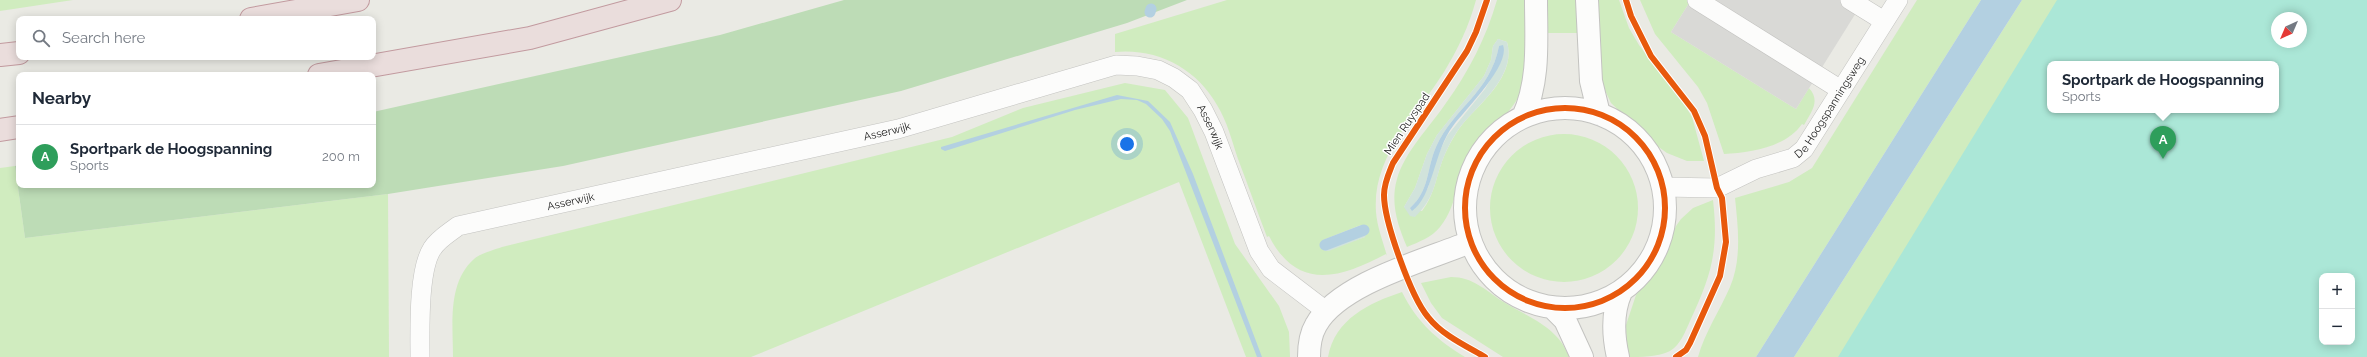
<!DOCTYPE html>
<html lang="en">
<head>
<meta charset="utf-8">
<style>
	:root { --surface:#fff; --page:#f6f6f7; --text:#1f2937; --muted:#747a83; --line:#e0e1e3; --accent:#b45309 }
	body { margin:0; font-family:Raleway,sans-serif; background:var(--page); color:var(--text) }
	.controls { position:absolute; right:12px; bottom:12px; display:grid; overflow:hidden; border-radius:8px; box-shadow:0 2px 10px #0003 }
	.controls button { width:36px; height:36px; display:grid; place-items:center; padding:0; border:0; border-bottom:1px solid var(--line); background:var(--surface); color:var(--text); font:20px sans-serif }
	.compass { position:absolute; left:2271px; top:12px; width:36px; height:36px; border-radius:50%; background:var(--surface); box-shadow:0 2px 10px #0003; rotate:224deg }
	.you { position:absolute; left:1127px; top:144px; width:14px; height:14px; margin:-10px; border:3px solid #fff; border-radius:50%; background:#1a73e8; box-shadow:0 0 0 6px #1a73e833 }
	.badge { display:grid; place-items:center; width:26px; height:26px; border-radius:50%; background:var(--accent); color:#fff; font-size:13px; font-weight:700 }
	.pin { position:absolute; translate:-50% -33px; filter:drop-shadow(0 1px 2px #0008) }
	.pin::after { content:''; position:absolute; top:21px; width:14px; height:12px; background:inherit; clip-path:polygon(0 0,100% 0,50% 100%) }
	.popup { position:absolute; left:2047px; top:61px; width:232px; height:52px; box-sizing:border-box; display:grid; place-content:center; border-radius:8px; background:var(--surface); filter:drop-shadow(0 1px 3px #0005); font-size:13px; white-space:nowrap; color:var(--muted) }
	.popup b { font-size:15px; color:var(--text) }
	.popup::after { content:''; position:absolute; left:50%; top:100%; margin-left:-8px; border:8px solid transparent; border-top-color:var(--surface) }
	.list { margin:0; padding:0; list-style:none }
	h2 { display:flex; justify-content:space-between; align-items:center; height:52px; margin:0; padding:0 16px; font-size:17px }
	h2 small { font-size:13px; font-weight:400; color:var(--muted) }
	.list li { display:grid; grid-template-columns:26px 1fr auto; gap:12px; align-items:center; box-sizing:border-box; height:64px; padding:0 16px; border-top:1px solid var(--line) }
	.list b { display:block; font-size:15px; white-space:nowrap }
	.list p { margin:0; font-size:13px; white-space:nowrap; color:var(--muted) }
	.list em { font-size:13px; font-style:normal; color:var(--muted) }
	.icon { flex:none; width:22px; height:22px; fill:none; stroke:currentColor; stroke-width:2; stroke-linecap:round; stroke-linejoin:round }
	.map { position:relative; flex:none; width:2367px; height:357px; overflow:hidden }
	.search { position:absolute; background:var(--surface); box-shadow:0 2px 10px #0003; left:16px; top:16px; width:360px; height:44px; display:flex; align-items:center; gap:10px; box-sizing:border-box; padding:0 14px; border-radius:8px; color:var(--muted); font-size:15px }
	.panel { position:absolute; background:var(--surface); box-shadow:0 2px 10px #0003; left:16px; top:72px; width:360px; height:116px; border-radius:8px }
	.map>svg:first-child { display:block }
	.grass { fill:#d0ecbf; fill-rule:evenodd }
	.forest { fill:#bddcb6 }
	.wetland { fill:#d1e3db; fill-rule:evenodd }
	.pitch { fill:#abe7d7; fill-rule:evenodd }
	.parking { fill:#d9d9d6 }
	.water { fill:#b3d0e1 }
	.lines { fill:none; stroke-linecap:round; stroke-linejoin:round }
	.stream { stroke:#b3d0e1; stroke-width:11 }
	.service-casing { stroke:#c3c3c0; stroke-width:20 }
	.minor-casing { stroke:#c3c3c0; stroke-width:24 }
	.tertiary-casing { stroke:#c3c3c0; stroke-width:24 }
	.motorway-casing { stroke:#c29a9f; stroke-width:24 }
	.service { stroke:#fcfcfb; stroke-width:19 }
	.minor { stroke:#fcfcfb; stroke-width:22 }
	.tertiary { stroke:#fcfcfb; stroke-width:22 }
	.motorway { stroke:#eadddc; stroke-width:22 }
	.cycleway-casing { stroke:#fff; stroke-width:8 }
	.cycleway { stroke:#e8590c; stroke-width:6 }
	.labels { text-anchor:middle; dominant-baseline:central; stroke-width:3; stroke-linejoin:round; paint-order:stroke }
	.street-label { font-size:11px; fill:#1c1c1c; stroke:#fff }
</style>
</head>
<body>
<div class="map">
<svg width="2367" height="357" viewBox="0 0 2367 357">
	<rect width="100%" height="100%" fill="#eaeae4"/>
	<!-- grass -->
	<path class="grass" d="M 0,0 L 73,0 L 0,11 Z
		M 1227,0 L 1476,0 C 1469,26 1458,49 1444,72 C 1416,116 1372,156 1376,212 C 1377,227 1383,241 1387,256 L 1386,254 C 1340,278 1298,292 1269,236 L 1267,237 C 1257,211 1248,185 1238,159 C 1232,141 1227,121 1217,105 C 1196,68 1157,48 1115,52 L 1115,34 ZM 1361,225 L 1365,226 L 1365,237 L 1325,251 L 1323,240 Z
		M 1497,0 L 1526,0 C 1527,31 1531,64 1520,93 C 1511,116 1486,129 1472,149 C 1456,173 1459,204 1440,227 C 1432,237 1419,242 1407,247 C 1398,226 1390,203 1397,179 C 1405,151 1430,127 1446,103 C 1469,71 1486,38 1497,0 ZM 1498,39 L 1507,42 C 1516,74 1484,100 1466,120 C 1457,130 1450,143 1445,154 C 1436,174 1436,193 1422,211 L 1404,207 L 1415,188 L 1427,154 L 1437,135 L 1484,76 L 1491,60 L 1493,46 Z
		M 1545,0 L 1578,0 L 1578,33 L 1546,33 Z
		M 1598,0 L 1619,0 L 1629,28 L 1639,45 L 1686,107 L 1692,117 L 1704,161 L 1687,161 L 1667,153 L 1653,143 L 1611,103 L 1602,84 Z
		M 1640,0 L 1691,0 L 1671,32 L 1796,109 L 1809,88 C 1821,101 1811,112 1804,125 L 1802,124 C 1786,147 1751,153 1724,154 L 1707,103 L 1698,87 L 1655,34 Z
		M 1917,0 L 1981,0 L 1756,357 L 1698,357 C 1705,332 1720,310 1730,287 C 1742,259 1738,227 1735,198 L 1789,182 L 1812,168 Z
		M 2022,0 L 2092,0 L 1868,357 L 1794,357 Z
		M 1125,83 L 1165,90 L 1188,118 L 1235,244 L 1279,306 L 1289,332 L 1290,357 L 1246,357 L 1179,182 L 751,357 L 453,357 C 453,325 447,283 474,259 C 481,253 494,250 502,247 L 952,137 L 1023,108 Z
		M1490 208a74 74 0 1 1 148 0a74 74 0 1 1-148 0Z
		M 15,166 L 25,238 L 388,194 L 389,357 L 0,357 L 0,168 Z
		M 1713,200 C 1719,251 1711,276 1690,321 C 1685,332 1681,344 1670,351 C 1658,357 1641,357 1627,357 L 1626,325 L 1636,295 L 1662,260 L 1676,226 L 1681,219 L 1693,208 Z
		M 1451,277 C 1473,277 1485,290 1502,301 C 1527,317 1558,326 1569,357 L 1503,357 L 1442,318 L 1431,303 L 1421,283 Z
		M 1402,292 C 1417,322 1437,340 1465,357 L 1328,357 C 1335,319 1369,303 1402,292 Z"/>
	<!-- forest -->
	<path class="forest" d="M 844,0 L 1187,0 L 1127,23 L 901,91 L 563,166 L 388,194 L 25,238 L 15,166 L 19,165 L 19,185 L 373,185 L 373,112 L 720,35 Z"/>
	<!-- wetland -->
	<path class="wetland" d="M 1498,39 L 1507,42 C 1516,73 1484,100 1466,120 C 1457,130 1450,142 1445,154 C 1434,179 1437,196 1415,217 L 1410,216 L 1404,207 L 1415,188 L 1427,154 L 1437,135 L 1484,76 L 1491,60 L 1493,46 ZM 1499,46 L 1500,62 L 1495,72 L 1485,89 L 1447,136 L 1436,159 L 1428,188 L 1414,210 L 1410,208 C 1430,190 1426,170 1436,147 C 1454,107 1490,93 1499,46 Z
		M 1361,225 L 1368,229 L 1365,237 L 1329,251 L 1325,251 L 1320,248 L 1320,244 L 1323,240 ZM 1362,228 L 1364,232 L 1326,247 L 1325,245 Z"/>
	<!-- pitch -->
	<path class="pitch" d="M 2057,0 L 2367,0 L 2367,357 L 1838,357 ZM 2277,18 L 2301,18 L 2301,42 L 2277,42 ZM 2050,64 L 2276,64 L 2276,110 L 2050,110 ZM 2322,276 L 2352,276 L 2352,342 L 2322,342 Z"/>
	<!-- parking -->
	<path class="parking" d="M 1691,0 L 1864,0 L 1796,109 L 1671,32 Z"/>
	<!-- water -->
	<path class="water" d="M 1981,0 L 2022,0 L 1794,357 L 1756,357 Z
		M 1503,45 C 1511,65 1464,111 1453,126 C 1434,150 1433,197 1412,211 L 1410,208 C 1430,190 1426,170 1436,147 C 1454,107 1490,93 1499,46 Z
		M 1117,95 L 1148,101 L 1170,122 L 1193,174 L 1262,357 L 1257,357 L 1170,131 L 1162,119 L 1146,104 L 1137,100 L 1121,99 L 1075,110 L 945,151 L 941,149 L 941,147 Z"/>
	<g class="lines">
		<!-- stream -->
		<path class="stream" d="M 1150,12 L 1151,9
			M 1325,245 L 1364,230"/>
		<defs>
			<g id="service">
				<path d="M 1697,0 L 1841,90"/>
				<path d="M 1850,0 L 1884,21"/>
				<path id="s1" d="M 1662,187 L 1717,188 L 1756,169 L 1793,158 L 1804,149 L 1898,0"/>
				<path id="s2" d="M 420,357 C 420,330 418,271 432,249 C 438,239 449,233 458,226 L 898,129 L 1116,65 L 1137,66 L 1158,70 L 1174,78 L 1190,90 L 1203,110 L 1214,132 L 1259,251 L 1271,269 L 1326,311"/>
			</g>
			<path id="minor" d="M 1309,357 C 1309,346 1310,335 1316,325 C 1339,283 1427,260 1470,242"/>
			<path id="tertiary" d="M 1587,0 L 1591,81 L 1599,114
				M1465 208a100 100 0 1 1 200 0a100 100 0 1 1-200 0Z
				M 1523,117 C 1540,80 1536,40 1536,0
				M 1554,309 L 1565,320 L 1582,357
				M 1618,357 C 1613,335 1612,312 1621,292"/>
			<path id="motorway" d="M 251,19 L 358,0
				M 0,55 L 19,53
				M 319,75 L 530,38 L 670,0
				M 0,130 L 19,127"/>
		</defs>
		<!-- service casing -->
		<use href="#service" class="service-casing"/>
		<!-- minor casing -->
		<use href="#minor" class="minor-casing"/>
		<!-- tertiary casing -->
		<use href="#tertiary" class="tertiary-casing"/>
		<!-- motorway casing -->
		<use href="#motorway" class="motorway-casing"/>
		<!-- service -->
		<use href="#service" class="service"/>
		<!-- minor -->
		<use href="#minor" class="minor"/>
		<!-- tertiary -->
		<use href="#tertiary" class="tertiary"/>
		<!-- motorway -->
		<use href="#motorway" class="motorway"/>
		<defs>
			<path id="cycleway" d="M 1626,0 L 1631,16 L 1651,56 L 1694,111 L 1705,136 L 1717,188 L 1722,198 L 1726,242 L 1720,276 L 1690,343 L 1686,350 L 1676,357
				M1465 208a100 100 0 1 1 200 0a100 100 0 1 1-200 0Z
				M 1485,357 C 1466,346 1442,335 1428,317 C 1411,297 1384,221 1384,195 C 1384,183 1389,173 1393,163 L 1467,51 L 1476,32 L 1487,0"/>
		</defs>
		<!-- cycleway casing -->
		<use href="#cycleway" class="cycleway-casing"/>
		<!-- cycleway -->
		<use href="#cycleway" class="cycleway"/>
	</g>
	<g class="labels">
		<!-- street labels -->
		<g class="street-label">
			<text stroke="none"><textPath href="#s1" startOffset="200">De Hoogspanningsweg</textPath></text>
			<text transform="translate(1407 124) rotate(-56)">Mien Ruyspad</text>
			<text stroke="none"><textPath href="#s2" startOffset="945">Asserwijk</textPath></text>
			<text stroke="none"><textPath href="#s2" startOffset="584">Asserwijk</textPath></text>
			<text stroke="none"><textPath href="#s2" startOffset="260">Asserwijk</textPath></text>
		</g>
	</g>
</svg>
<div class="controls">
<button>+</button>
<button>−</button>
</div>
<svg class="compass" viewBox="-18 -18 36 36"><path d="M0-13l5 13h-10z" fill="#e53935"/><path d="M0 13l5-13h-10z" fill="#747a83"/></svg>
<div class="you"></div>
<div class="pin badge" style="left:2163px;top:159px;background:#2e9e5b">A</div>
<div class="popup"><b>Sportpark de Hoogspanning</b>Sports</div>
<div class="search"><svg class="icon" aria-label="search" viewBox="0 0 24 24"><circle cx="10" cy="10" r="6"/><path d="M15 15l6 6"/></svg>Search here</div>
<section class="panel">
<h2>Nearby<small></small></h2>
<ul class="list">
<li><span class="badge" style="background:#2e9e5b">A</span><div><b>Sportpark de Hoogspanning</b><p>Sports</p></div><em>200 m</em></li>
</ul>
</section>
</div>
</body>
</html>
